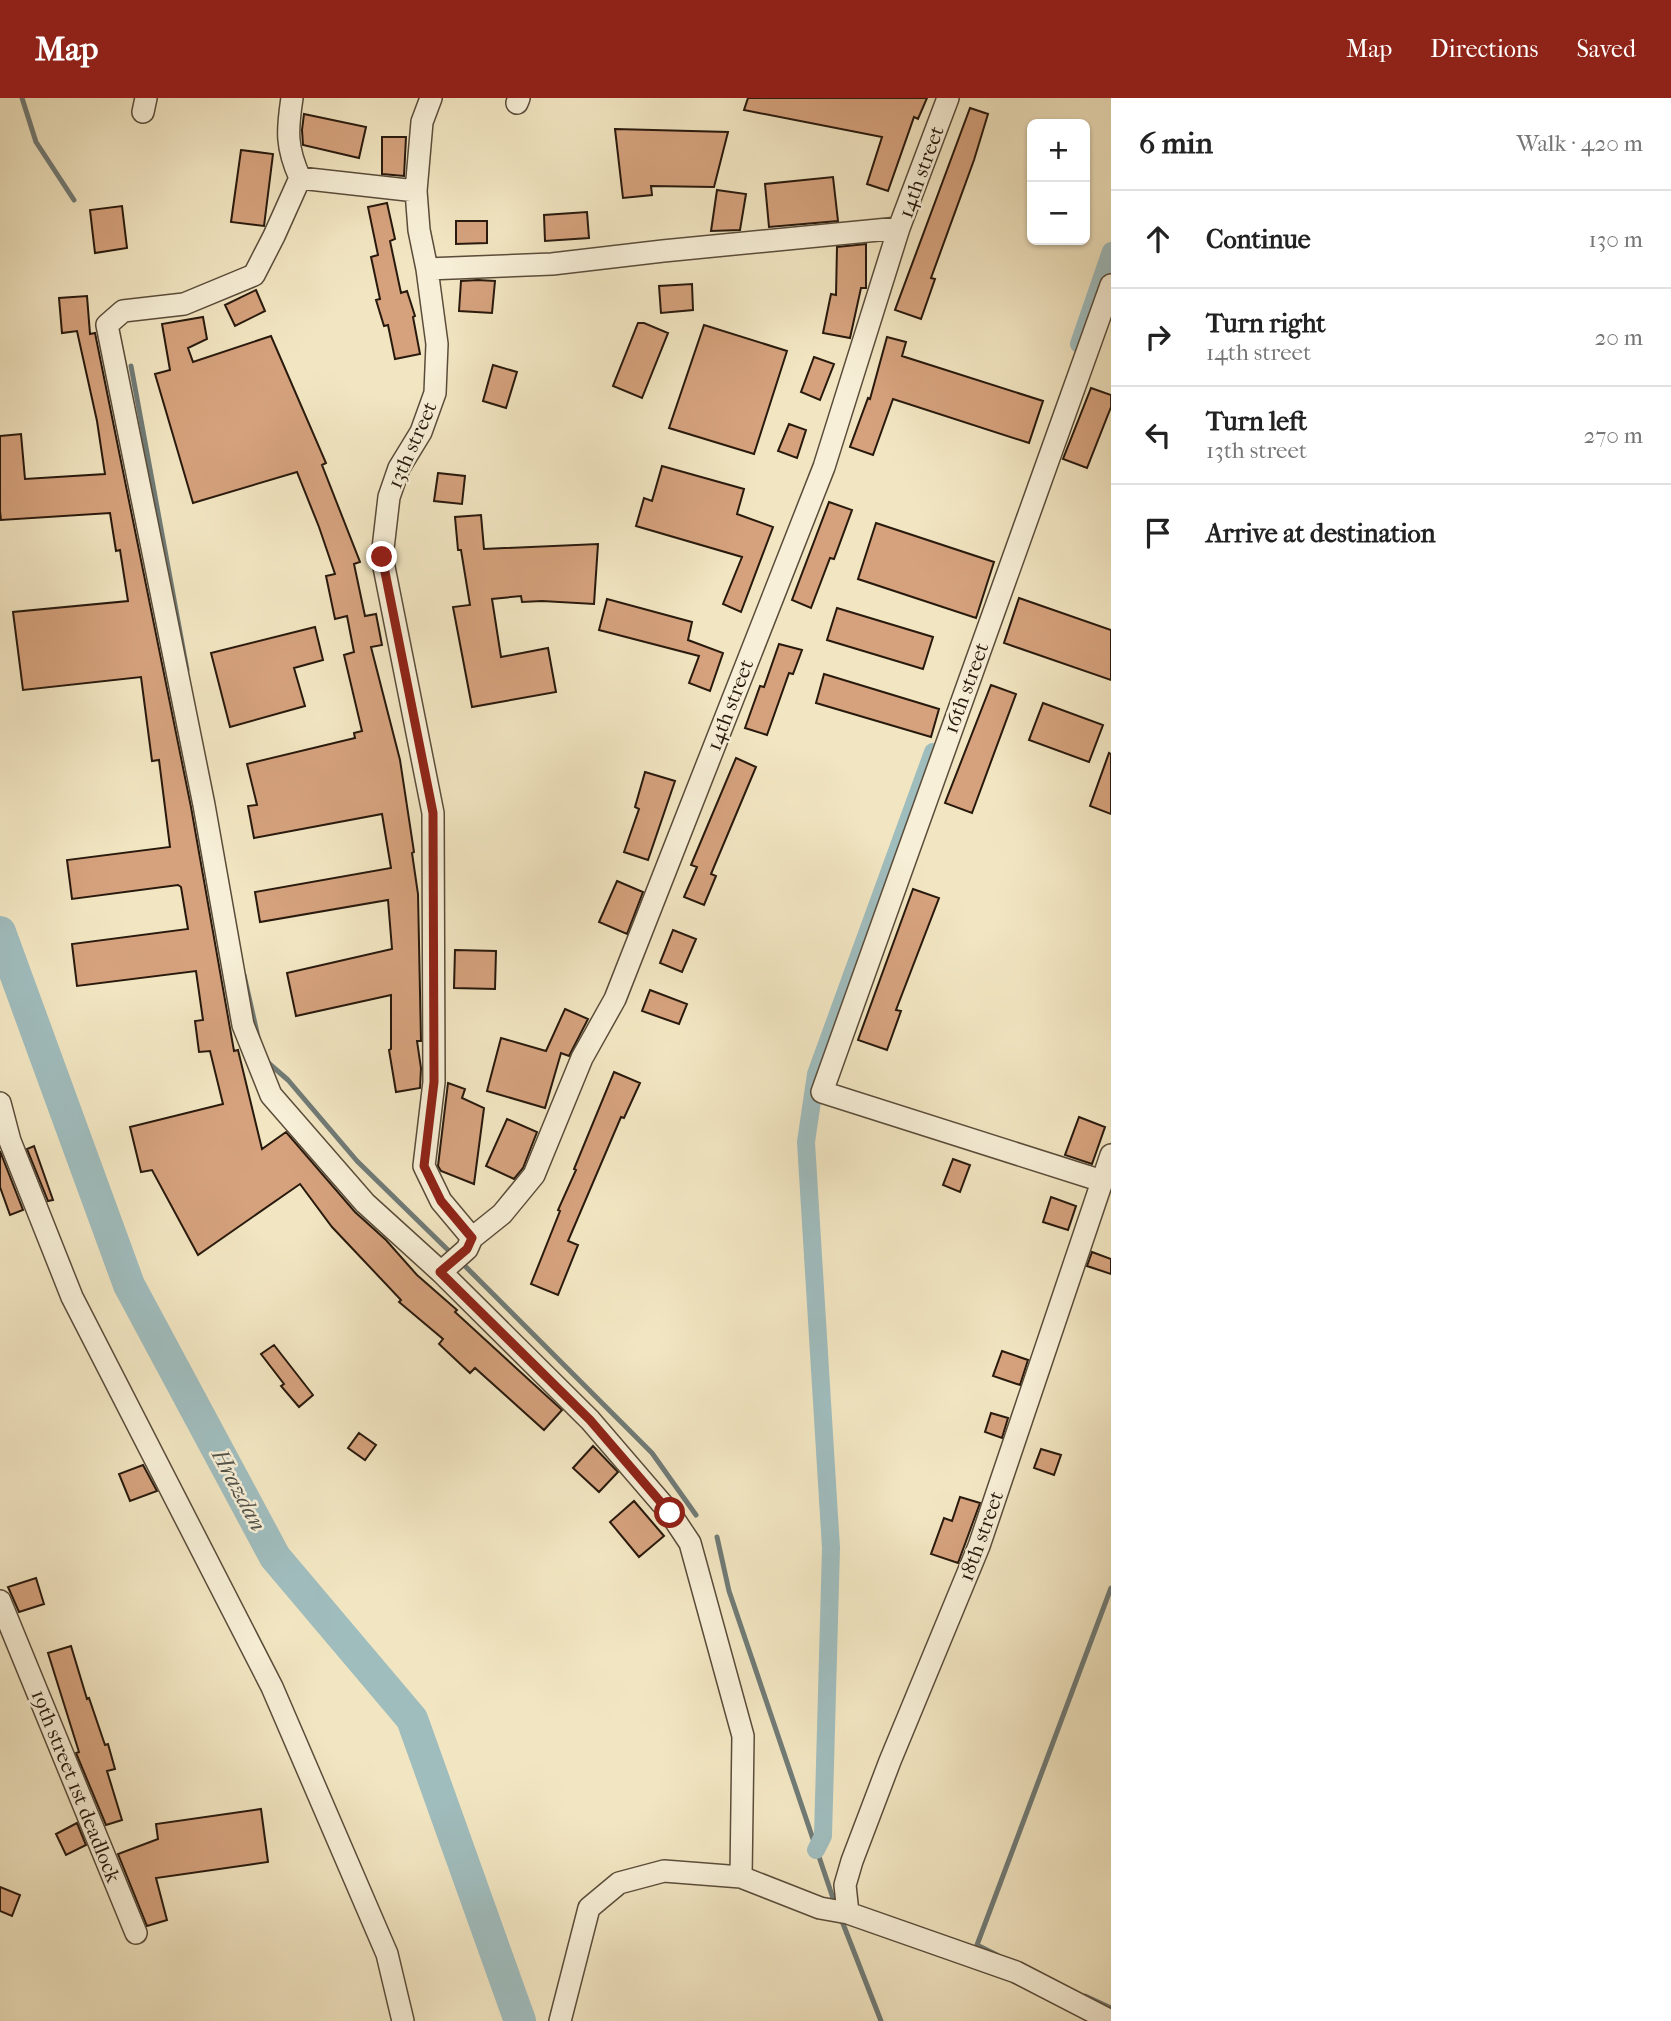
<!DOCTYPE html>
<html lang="en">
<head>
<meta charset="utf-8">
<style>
	:root { --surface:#fff; --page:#f6f6f6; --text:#222; --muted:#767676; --line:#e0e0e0; --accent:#8f2418 }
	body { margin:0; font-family:"IM FELL French Canon",serif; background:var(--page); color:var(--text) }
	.controls { position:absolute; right:21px; top:21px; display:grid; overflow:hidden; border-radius:10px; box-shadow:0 2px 5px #0004 }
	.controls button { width:63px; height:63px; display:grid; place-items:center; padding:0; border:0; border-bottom:2px solid var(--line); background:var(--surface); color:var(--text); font:35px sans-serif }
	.stop { position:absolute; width:21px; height:21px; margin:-16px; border:5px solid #8f2418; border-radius:50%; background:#fff }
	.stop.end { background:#8f2418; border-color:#fff; box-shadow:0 2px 7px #0008 }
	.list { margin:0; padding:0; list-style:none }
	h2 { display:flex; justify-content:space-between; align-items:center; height:91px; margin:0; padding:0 28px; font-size:30px }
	h2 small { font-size:23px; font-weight:400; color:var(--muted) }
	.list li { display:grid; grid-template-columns:46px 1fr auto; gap:21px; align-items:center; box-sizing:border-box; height:98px; padding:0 28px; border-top:2px solid var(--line) }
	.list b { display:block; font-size:26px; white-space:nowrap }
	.list p { margin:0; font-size:23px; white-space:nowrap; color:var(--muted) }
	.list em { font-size:23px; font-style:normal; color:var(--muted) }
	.icon { flex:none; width:38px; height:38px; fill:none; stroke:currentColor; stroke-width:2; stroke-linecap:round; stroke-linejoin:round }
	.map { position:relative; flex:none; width:1111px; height:1923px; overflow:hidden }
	header { display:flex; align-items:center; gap:42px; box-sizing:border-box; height:98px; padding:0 35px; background:var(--accent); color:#fff }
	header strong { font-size:33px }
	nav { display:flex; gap:38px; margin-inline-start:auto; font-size:24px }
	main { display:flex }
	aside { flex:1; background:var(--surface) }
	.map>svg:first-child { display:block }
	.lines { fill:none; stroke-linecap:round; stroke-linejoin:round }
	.stream { stroke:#707b77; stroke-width:5 }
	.canal { stroke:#a0bdbe; stroke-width:18 }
	.river { stroke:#a0bdbe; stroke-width:32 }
	.building { fill:#d5a27d; stroke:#28190d; stroke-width:2 }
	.minor-casing { stroke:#5a4c3a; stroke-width:24 }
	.minor { stroke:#f7efd7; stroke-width:21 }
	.route { stroke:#8f2418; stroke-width:9 }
	.labels { text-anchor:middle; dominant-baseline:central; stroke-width:5; stroke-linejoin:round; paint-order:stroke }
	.street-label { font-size:21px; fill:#28190d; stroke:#f7efd7 }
	.water-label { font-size:23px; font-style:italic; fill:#52524b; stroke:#f7efd7 }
</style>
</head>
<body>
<header>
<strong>Map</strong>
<nav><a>Map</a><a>Directions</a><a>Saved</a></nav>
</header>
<main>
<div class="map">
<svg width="1111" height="1923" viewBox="0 0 1111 1923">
	<rect width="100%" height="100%" fill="#f2e6c2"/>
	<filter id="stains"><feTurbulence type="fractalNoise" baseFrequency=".00286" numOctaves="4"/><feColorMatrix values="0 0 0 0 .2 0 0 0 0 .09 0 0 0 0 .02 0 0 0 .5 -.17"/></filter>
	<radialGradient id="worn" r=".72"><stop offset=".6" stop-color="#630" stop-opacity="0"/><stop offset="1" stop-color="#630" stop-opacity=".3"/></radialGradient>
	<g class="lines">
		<!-- stream -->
		<path class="stream" d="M 22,0 L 36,44 L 74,102
			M 131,268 L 187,572
			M 244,877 L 258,939
			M 265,962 L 288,982 L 357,1063 L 452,1156
			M 465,1168 L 652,1355 L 696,1417
			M 717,1439 L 729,1493 L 835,1806
			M 840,1818 L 881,1923
			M 997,1857 L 977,1847 L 1111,1490
			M 1085,1898 L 1111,1910"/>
		<!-- canal -->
		<path class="canal" d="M 1079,246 L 1111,153
			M 816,1752 L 823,1738 L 831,1450 L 806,1044 L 816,976 L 933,654"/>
		<!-- river -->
		<path class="river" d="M 0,834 L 129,1187 L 275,1459 L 412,1621 L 520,1923"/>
	</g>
	<!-- building -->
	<path class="building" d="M 748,0 L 927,0 L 918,21 L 914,19 L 888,93 L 867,86 L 882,39 L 744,12 Z
		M 970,10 L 988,16 L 974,62 L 931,180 L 935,181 L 921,221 L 895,212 Z
		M 304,16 L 366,29 L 359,60 L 303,47 L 302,32 Z
		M 615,31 L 728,34 L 714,89 L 651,88 L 652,97 L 623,100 Z
		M 382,39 L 406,39 L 404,78 L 382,76 Z
		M 241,52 L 273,56 L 264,128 L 231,124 Z
		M 833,79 L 838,123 L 769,129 L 765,86 Z
		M 717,92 L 746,96 L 740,132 L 711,133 Z
		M 387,105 L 395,141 L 390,143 L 401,195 L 407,193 L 415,218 L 413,219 L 420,256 L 395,261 L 388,227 L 384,228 L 376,202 L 380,201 L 371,159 L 378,157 L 368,109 Z
		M 122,108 L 127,150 L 95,155 L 90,112 Z
		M 587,114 L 589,140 L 545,143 L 544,117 Z
		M 456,123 L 487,123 L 487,145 L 456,146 Z
		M 866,146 L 866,190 L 861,190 L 850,240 L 823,235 L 831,196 L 836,197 L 837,149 Z
		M 478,182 L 495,183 L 492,215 L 459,213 L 461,183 Z
		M 692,186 L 693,212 L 661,215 L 659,188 Z
		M 256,192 L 265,213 L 235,228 L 225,207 Z
		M 87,198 L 90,236 L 95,235 L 191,709 L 234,953 L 238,952 L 262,1051 L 286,1034 L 355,1114 L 386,1142 L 417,1177 L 457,1212 L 455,1214 L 562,1312 L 544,1332 L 475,1270 L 470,1275 L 439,1246 L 443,1241 L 399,1204 L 401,1202 L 332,1129 L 300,1086 L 198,1157 L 152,1072 L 141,1074 L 130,1029 L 223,1006 L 210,953 L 199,954 L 195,923 L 203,922 L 196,873 L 77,888 L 72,846 L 188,831 L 181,789 L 178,787 L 72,801 L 67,762 L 170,749 L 159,662 L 152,663 L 141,579 L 23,592 L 13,514 L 128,503 L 120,452 L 116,453 L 110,415 L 1,422 L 0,413 L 0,338 L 21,336 L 25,381 L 105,376 L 97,323 L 77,233 L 62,235 L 59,200 Z
		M 203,219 L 207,241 L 188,250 L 193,264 L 271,238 L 326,365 L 322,367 L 360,464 L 354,466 L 365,518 L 376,516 L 382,547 L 371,549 L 400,662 L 414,754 L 412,755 L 418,796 L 421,943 L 417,943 L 421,970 L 420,990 L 396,994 L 389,952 L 391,951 L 391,897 L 296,918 L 287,875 L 392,851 L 388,802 L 260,824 L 255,794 L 391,770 L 382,716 L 254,740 L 248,708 L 257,707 L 247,666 L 355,640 L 354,635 L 362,633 L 344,557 L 354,554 L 347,518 L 335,521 L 326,478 L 335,476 L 319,429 L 297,374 L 193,405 L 155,276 L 170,272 L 162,226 Z
		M 638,225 L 644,225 L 668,235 L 642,300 L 613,288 Z
		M 704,227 L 787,253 L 754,356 L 669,330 Z
		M 887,239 L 906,244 L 902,258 L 1043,303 L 1029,345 L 893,301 L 873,357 L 850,349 L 868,300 L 870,301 Z
		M 814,259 L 834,266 L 820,302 L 801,294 Z
		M 493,267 L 517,274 L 506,310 L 483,303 Z
		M 1091,290 L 1111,297 L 1111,309 L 1087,370 L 1063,361 Z
		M 789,326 L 806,332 L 797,360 L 778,353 Z
		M 662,368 L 744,391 L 737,416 L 773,429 L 741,514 L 723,506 L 742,459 L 636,428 L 644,400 L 652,403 Z
		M 438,375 L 465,378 L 462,406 L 434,403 Z
		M 829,404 L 852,412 L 834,461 L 830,460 L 811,510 L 792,502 Z
		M 481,417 L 484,451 L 598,446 L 594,506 L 542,503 L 522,504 L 521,498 L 492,501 L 501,559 L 548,550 L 556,594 L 472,609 L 453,509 L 470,507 L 461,452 L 458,452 L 455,419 Z
		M 876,425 L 994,464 L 976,520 L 858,481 Z
		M 1019,500 L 1111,532 L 1111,582 L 1004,545 Z
		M 607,501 L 692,524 L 688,542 L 723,555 L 710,593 L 689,585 L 699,558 L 599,532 Z
		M 837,510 L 933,539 L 923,571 L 827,542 Z
		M 315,529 L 323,562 L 294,570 L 305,608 L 230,629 L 211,555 Z
		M 779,546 L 802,552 L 793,576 L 789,575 L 767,637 L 745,630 L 760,588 L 764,589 Z
		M 824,576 L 939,611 L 931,639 L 816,605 Z
		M 991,587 L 1016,596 L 972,715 L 945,705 Z
		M 1043,605 L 1103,627 L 1089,664 L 1029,642 Z
		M 1109,655 L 1111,656 L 1111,716 L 1090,708 Z
		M 736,660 L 756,669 L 711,776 L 716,778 L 704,807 L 684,799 L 697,769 L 691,767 Z
		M 645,674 L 675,683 L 648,762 L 624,754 L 639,711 L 635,709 Z
		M 617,783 L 643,794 L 627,836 L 599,824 Z
		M 913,791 L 939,800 L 896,912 L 901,913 L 887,952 L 858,942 Z
		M 673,832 L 696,841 L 682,874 L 660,865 Z
		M 455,852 L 496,853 L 495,891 L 454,890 Z
		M 650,892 L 687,906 L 679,926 L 642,913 Z
		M 565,911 L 588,921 L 569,958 L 561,955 L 545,1010 L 487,993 L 501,940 L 546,953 Z
		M 614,974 L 640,985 L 624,1020 L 621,1019 L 568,1143 L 578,1147 L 558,1197 L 531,1186 L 560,1113 L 558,1112 L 576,1072 L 574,1071 Z
		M 448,985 L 465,991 L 462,1000 L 484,1010 L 474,1086 L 441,1073 L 438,1068 Z
		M 1079,1019 L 1105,1029 L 1092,1066 L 1065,1057 Z
		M 507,1021 L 537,1034 L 523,1070 L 514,1081 L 486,1068 Z
		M 34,1048 L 53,1102 L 48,1103 L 27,1051 Z
		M 0,1053 L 23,1112 L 10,1117 L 0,1089 Z
		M 953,1061 L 970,1067 L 960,1094 L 943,1087 Z
		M 1051,1099 L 1076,1108 L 1068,1132 L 1043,1124 Z
		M 1092,1154 L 1111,1161 L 1111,1176 L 1087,1168 Z
		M 274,1247 L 313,1297 L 299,1309 L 281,1288 L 284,1286 L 261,1256 Z
		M 1002,1253 L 1028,1262 L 1020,1287 L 993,1278 Z
		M 991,1315 L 1008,1320 L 1002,1340 L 985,1334 Z
		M 359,1335 L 376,1347 L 365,1362 L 348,1350 Z
		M 593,1348 L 618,1374 L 599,1394 L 573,1370 Z
		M 1041,1351 L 1061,1357 L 1054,1377 L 1034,1370 Z
		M 143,1367 L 157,1393 L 130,1403 L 119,1376 Z
		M 960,1399 L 980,1405 L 958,1465 L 931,1456 L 944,1420 L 952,1423 Z
		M 634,1403 L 664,1438 L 639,1459 L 610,1424 Z
		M 36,1480 L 44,1506 L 19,1514 L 8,1489 Z
		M 71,1548 L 87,1601 L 89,1600 L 105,1647 L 108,1646 L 115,1671 L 107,1673 L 122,1722 L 106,1727 L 76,1655 L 79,1654 L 48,1555 Z
		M 261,1711 L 268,1764 L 156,1780 L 167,1822 L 147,1828 L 118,1756 L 158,1741 L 156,1726 Z
		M 77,1725 L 86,1747 L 66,1757 L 56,1736 Z
		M 0,1789 L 20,1797 L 12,1818 L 0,1813 Z"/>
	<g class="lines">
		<defs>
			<path id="minor" d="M 292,0 C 287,33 286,49 300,80
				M 431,0 L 422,24 L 416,93 L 419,132 L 427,171 L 437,246 L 435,295 L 421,334 L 399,370 L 389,399 L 382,459 L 433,715 L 434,984 L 424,1068 L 441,1103 L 472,1140
				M 517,5 L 519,0
				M 143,14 L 146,0
				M 416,93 L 300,80 L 274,138 L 254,177 L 184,206 L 123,213 L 107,227 L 204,707 L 243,927 L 271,997 L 365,1105 L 441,1174 L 590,1322 L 670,1415 L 690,1445 L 743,1638 L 741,1779
				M 427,171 L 552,166 L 663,153 L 899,130
				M 0,1005 L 10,1043 L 72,1199 L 272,1589 L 387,1856 L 403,1923
				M 1102,1083 L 822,994 L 1111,187
				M 441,1174 L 467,1151 L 472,1140 L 502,1116 L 534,1077 L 582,960 L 615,901 L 824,369 L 899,130 L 948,0
				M 0,1503 L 136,1835
				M 848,1815 L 845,1787 L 852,1763 L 890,1663 L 979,1448 L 1111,1057
				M 560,1923 L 589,1810 L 619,1785 L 664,1773 L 741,1779 L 820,1810 L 848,1815 L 1016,1874 L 1111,1923"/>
		</defs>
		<!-- minor casing -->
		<use href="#minor" class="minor-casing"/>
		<!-- minor -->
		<use href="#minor" class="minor"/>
	</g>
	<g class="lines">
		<!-- route -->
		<path class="route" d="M 382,459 L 433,715 L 434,984 L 424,1068 L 441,1103 L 472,1140 L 467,1151 L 440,1174 L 590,1322 L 670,1415"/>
	</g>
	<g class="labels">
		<!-- street labels -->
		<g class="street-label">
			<text transform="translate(921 74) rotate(-70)">14th street</text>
			<text transform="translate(412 347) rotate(-66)">13th street</text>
			<text transform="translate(966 590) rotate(-70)">16th street</text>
			<text transform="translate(730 607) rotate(-69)">14th street</text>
			<text transform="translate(981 1438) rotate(-70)">18th street</text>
			<text transform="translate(76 1688) rotate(68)">19th street 1st deadlock</text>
		</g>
		<!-- water labels -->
		<g class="water-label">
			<text transform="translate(239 1392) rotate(62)">Hrazdan</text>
		</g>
	</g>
	<rect width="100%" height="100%" filter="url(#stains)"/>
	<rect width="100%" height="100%" fill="url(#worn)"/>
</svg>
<div class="controls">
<button>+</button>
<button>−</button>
</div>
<div class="stop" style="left:670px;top:1415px"></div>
<div class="stop end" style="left:382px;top:459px"></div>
</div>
<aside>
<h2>6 min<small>Walk · 420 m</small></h2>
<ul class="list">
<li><svg class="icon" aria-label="ahead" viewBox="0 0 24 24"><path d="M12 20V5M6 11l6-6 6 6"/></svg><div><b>Continue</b></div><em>130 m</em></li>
<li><svg class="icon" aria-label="right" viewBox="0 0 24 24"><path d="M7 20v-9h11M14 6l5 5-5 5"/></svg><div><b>Turn right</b><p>14th street</p></div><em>20 m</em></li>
<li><svg class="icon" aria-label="left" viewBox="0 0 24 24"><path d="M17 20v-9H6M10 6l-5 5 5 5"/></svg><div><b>Turn left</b><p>13th street</p></div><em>270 m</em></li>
<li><svg class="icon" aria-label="arrive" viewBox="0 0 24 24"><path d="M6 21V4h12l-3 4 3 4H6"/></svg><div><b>Arrive at destination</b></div></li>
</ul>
</aside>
</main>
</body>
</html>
